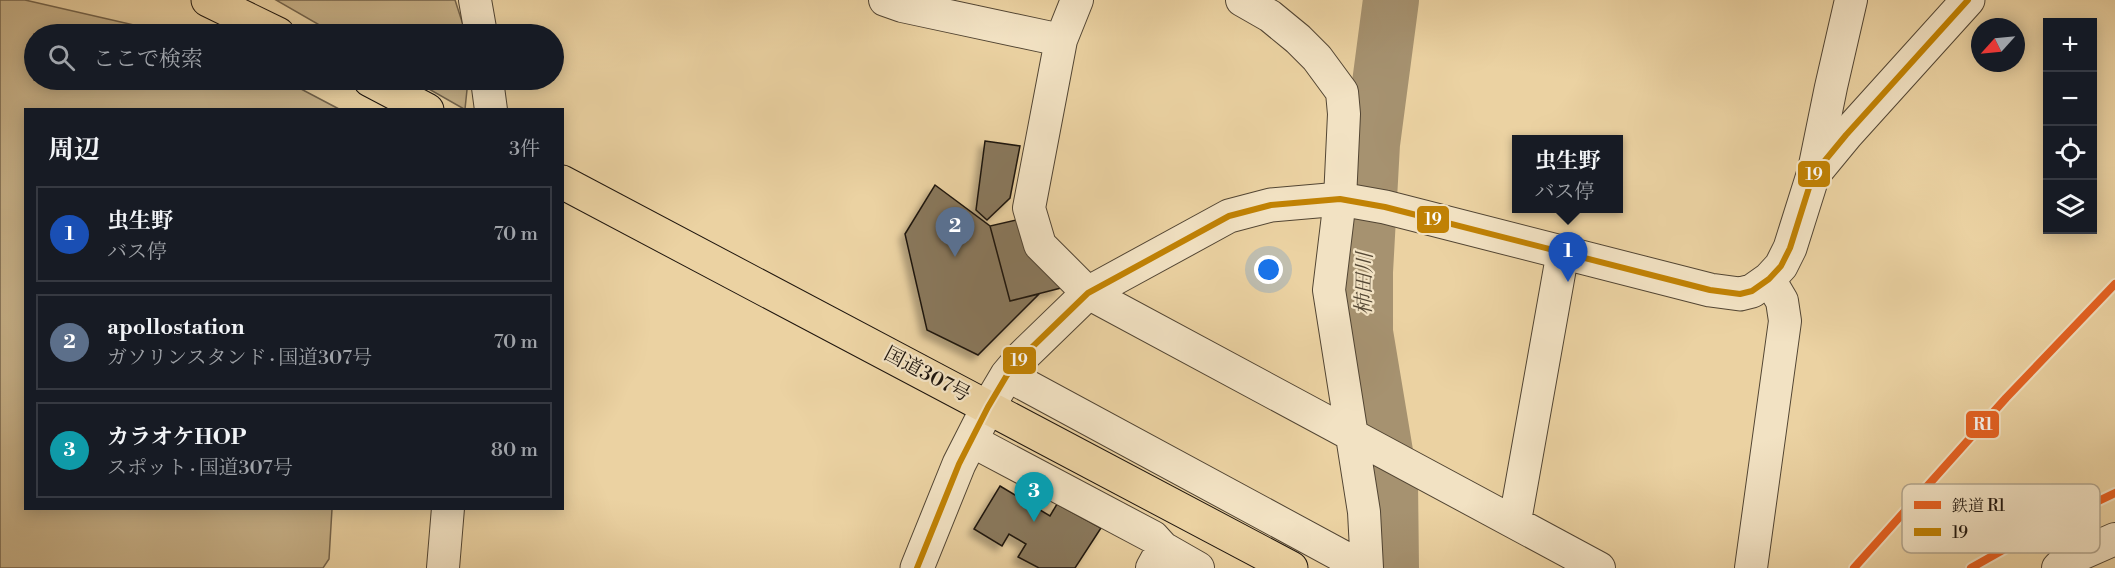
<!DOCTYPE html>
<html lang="ja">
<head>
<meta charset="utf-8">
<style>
	:root { --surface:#171b24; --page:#242831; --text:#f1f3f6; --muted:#9ea1a6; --line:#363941; --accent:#0f766e }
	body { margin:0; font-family:"Libre Bodoni","Noto Serif JP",serif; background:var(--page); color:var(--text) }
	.controls { position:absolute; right:18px; top:18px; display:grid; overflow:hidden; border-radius:0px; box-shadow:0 3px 15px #0003 }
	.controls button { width:54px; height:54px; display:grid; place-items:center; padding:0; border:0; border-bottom:2px solid var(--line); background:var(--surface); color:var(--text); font:30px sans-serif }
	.compass { position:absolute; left:1971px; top:18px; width:54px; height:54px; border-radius:50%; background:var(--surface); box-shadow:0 3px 15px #0003; rotate:243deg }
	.you { position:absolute; left:1269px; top:270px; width:21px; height:21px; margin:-15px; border:4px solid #fff; border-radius:50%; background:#1a73e8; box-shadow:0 0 0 9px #1a73e833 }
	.badge { display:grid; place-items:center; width:39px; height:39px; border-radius:50%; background:var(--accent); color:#fff; font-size:20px; font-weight:700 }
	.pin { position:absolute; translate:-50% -50px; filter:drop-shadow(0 2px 3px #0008) }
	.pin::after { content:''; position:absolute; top:32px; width:21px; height:18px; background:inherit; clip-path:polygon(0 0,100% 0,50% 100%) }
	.popup { position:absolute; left:1512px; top:135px; width:111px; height:78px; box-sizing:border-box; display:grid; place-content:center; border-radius:0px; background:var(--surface); filter:drop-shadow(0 2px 4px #0005); font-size:20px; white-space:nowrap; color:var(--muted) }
	.popup b { font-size:22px; color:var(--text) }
	.popup::after { content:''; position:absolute; left:50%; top:100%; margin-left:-12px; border:12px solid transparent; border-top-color:var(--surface) }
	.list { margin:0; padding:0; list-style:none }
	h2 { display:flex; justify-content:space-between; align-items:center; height:78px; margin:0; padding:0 24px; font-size:26px }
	h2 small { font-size:20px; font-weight:400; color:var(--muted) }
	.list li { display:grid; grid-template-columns:39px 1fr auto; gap:18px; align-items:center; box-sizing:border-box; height:96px; margin:0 12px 12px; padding:0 12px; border:2px solid var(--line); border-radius:0px }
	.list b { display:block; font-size:22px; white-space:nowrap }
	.list p { margin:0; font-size:20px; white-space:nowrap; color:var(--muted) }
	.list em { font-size:20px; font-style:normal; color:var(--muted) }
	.icon { flex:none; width:33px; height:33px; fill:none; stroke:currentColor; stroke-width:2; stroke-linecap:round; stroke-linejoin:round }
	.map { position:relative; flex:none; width:2115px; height:568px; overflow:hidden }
	.search { position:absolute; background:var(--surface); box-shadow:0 3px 15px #0003; left:24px; top:24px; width:540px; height:66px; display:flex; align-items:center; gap:15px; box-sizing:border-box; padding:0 21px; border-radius:33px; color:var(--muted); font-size:22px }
	.panel { position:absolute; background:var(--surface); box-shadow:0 3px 15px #0003; left:24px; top:108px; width:540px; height:402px; border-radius:0px }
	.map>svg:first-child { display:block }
	.green { fill:#c8b289; stroke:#74644c; stroke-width:1.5 }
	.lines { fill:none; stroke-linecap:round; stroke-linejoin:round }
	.river { stroke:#a69270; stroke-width:56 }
	.building { fill:#89785b; stroke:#1f160e; stroke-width:1.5; filter:url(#shadow) }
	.minor-casing { stroke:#524533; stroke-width:34 }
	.tertiary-casing { stroke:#524533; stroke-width:35 }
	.trunk-casing { stroke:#1f160e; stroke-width:35 }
	.minor { stroke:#f2e2c3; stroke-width:32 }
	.tertiary { stroke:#f2e2c3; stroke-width:33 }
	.trunk { stroke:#ebd2a2; stroke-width:33 }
	.bus-1-casing { stroke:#f2e2c3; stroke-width:10 }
	.bus-1 { stroke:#c18204; stroke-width:6 }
	.rail-1-casing { stroke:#f2e2c3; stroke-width:12 }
	.rail-1 { stroke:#e76121; stroke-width:8 }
	.labels { text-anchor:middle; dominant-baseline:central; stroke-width:4.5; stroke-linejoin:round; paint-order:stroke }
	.street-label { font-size:20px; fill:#1f160e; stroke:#f2e2c3 }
	.water-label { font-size:21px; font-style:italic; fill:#554835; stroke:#f2e2c3 }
	.key { fill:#f2e2c3; stroke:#b3a58d; stroke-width:1.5 }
	.key-label { font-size:16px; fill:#1f160e }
	.line-badge { stroke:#f2e2c3; stroke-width:2 }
	.badge-label { font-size:16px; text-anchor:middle; font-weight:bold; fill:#fff }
</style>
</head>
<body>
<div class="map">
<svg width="2115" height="568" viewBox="0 0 2115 568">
	<defs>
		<filter id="shadow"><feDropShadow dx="-5.5" dy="5.5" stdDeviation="3" flood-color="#0004"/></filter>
	</defs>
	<rect width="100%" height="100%" fill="#ebd2a2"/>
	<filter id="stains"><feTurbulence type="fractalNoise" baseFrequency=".00333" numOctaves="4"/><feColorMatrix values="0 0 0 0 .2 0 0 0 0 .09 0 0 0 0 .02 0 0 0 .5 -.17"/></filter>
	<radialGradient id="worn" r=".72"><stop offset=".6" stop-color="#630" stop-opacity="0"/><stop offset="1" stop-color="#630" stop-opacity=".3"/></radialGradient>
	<!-- green -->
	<path class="green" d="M 0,0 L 25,0 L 173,34 L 34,34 L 34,80 L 284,80 L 339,109 L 26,110 L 26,508 L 332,509 L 329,559 L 323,568 L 0,568 Z
		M 276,0 L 455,0 L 466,34 L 335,34 Z
		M 413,80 L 468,80 L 465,109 L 464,109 Z"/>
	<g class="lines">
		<!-- river -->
		<path class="river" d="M 1391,568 L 1390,482 L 1365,332 L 1365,272 L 1372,144 L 1391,0"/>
	</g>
	<!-- building -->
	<path class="building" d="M 985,141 L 1020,146 L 1010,198 L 987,220 L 976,210 Z
		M 935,185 L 990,226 L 1010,301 L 1039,294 L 978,355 L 927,330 L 905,234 Z
		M 1016,220 L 1061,288 L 1010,301 L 990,226 Z
		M 1000,486 L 1050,516 L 1057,504 L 1101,528 L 1075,568 L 1039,568 L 1018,557 L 1026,544 L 1009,534 L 1002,546 L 974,529 Z"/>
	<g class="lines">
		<defs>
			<path id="minor" d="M 475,0 L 481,34
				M 885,0 L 902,6 L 1061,40
				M 1077,0 L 1061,40 L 1029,208 L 1040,245 L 1088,293 L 1599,568
				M 1242,0 L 1270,16 L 1298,39 L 1317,58 L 1342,92 L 1344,114 L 1340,199 L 1329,290 L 1364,512 L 1367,568
				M 487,80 L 491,110
				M 1813,175 L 1831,87 L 1851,0
				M 1007,375 L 1364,568
				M 972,441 L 1153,537 L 1163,548
				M 1515,521 L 1563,251
				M 443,568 L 448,508
				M 1152,568 L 1163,548 L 1198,568
				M 1751,568 L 1785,321 L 1782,301 L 1769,279
				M 2058,568 L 2065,561 L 2115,539"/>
			<path id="tertiary" d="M 917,568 L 959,464 L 988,407 L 1007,375 L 1023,356 L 1088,293 L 1229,216 L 1271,205 L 1340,199 L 1385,207 L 1710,290 L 1740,294 L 1752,291 L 1769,279 L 1781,266 L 1790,248 L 1813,175 L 1846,135 L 1968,0"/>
			<path id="trunk" d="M 208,0 L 278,34
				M 370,80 L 427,110
				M 562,182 L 1291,568"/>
		</defs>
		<!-- minor casing -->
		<use href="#minor" class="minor-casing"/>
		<!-- tertiary casing -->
		<use href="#tertiary" class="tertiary-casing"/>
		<!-- trunk casing -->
		<use href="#trunk" class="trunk-casing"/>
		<!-- minor -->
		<use href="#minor" class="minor"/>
		<!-- tertiary -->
		<use href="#tertiary" class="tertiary"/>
		<!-- trunk -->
		<use href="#trunk" class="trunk"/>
		<defs>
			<path id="bus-1" d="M 917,568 L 959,464 L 988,407 L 1007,375 L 1023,356 L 1088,293 L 1229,216 L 1271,205 L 1340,199 L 1385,207 L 1710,290 L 1740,294 L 1752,291 L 1769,279 L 1781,266 L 1790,248 L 1813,175 L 1846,135 L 1968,0"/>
		</defs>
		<!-- bus-1 casing -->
		<use href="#bus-1" class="bus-1-casing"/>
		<!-- bus-1 -->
		<use href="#bus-1" class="bus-1"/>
		<defs>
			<path id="rail-1" d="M 1854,568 L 2006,398 L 2115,284
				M 1971,568 L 2042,528 L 2115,493"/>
		</defs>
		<!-- rail-1 casing -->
		<use href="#rail-1" class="rail-1-casing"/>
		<!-- rail-1 -->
		<use href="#rail-1" class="rail-1"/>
	</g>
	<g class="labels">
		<!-- street labels -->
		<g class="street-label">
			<text transform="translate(927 375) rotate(28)">国道307号</text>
		</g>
		<!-- water labels -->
		<g class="water-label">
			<text transform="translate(1365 284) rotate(-89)">柿田川</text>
		</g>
	</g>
	<!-- legend -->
	<rect x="1902" y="484" width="198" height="69" rx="9" class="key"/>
	<rect x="1914" y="501" width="27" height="8" fill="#e76121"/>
	<rect x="1914" y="528" width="27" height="8" fill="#c18204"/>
	<g class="key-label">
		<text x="1952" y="511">鉄道 R1</text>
		<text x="1952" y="538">19</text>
	</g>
	<g class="line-badge">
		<rect x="1797" y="160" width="34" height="28" rx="6" fill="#c18204"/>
		<rect x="1416" y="205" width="34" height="29" rx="6" fill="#c18204"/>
		<rect x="1002" y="346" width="35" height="29" rx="6" fill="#c18204"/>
		<rect x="1965" y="410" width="35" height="29" rx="6" fill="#e76121"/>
	</g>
	<g class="badge-label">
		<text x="1814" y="180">19</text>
		<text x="1433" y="225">19</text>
		<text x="1019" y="366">19</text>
		<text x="1983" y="430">R1</text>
	</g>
	<rect width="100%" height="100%" filter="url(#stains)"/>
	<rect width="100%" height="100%" fill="url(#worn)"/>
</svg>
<div class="controls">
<button>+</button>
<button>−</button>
<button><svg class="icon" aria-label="locate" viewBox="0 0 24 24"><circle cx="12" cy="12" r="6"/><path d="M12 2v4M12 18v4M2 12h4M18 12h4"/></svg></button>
<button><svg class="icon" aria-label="layers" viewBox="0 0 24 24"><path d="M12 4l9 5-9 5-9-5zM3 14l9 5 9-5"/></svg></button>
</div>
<svg class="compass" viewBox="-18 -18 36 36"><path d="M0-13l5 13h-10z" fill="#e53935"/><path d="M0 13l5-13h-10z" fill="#9ea1a6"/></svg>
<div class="you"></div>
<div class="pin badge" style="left:1568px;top:282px;background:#1a4fb4">1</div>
<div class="popup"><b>虫生野</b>バス停</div>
<div class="pin badge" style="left:955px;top:257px;background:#5c6f8a">2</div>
<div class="pin badge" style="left:1034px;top:522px;background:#0f9aa8">3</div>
<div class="search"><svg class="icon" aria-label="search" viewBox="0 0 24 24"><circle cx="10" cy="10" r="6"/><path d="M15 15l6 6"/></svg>ここで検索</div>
<section class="panel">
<h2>周辺<small>3件</small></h2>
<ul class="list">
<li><span class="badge" style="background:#1a4fb4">1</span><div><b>虫生野</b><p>バス停</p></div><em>70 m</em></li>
<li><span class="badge" style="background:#5c6f8a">2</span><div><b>apollostation</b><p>ガソリンスタンド · 国道307号</p></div><em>70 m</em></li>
<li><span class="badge" style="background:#0f9aa8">3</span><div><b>カラオケHOP</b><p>スポット · 国道307号</p></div><em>80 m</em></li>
</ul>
</section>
</div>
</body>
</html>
